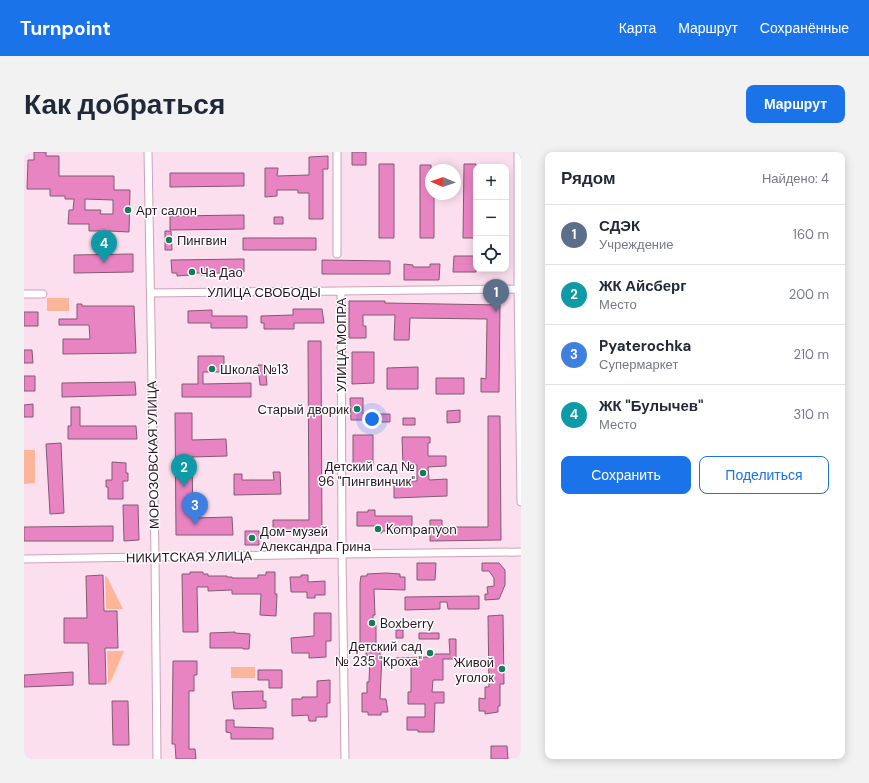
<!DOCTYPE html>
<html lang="ru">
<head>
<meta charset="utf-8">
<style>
	:root { --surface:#fff; --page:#f2f2f3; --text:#1f2937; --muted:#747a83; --line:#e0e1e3; --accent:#1a73e8 }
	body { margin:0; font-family:"DM Sans",sans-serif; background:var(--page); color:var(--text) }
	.controls { position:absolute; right:12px; top:12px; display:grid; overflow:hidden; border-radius:8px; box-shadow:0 2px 10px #0003 }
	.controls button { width:36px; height:36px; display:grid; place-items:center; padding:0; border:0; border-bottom:1px solid var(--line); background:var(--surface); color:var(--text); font:20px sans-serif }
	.compass { position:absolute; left:401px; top:12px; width:36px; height:36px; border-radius:50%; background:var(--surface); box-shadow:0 2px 10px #0003; rotate:272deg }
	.you { position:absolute; left:348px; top:267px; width:14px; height:14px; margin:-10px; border:3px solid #fff; border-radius:50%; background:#1a73e8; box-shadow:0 0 0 6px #1a73e833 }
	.badge { display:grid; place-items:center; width:26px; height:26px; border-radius:50%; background:var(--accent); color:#fff; font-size:13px; font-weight:700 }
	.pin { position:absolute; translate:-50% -33px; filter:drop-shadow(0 1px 2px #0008) }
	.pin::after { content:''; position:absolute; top:21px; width:14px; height:12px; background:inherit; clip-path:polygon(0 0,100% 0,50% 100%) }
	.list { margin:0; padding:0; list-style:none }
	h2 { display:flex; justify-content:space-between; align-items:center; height:52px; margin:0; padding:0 16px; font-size:17px }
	h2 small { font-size:13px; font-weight:400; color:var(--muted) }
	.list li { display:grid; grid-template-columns:26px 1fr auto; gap:12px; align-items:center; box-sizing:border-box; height:60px; padding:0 16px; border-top:1px solid var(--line) }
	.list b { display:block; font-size:15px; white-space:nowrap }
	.list p { margin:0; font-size:13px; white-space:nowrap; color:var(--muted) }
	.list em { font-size:13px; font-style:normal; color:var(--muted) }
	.actions { display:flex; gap:8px; padding:12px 16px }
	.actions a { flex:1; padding:9px 0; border:1px solid var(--accent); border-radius:8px; text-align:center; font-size:14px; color:var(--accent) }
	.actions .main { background:var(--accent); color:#fff }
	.icon { flex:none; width:22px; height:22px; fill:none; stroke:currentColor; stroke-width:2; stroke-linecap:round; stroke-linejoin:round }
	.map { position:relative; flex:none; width:497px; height:607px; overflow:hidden; border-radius:8px }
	header { display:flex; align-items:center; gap:24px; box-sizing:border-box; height:56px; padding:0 20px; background:var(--accent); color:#fff }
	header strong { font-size:19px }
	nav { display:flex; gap:22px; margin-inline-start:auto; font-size:14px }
	.intro { display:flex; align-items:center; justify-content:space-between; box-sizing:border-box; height:96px; padding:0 24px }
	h1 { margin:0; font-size:28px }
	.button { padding:10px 18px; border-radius:8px; background:var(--accent); color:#fff; font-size:14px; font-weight:700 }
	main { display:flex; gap:24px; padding:0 24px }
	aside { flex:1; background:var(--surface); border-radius:8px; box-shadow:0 2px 10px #0003 }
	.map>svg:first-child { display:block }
	.green { fill:#fcb599 }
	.building { fill:#e984c3; stroke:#825972; fill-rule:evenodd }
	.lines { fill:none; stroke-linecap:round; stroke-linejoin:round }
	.street-casing { stroke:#cea1bb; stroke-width:9 }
	.street { stroke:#fff; stroke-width:7 }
	.poi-dot { fill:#137d58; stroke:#fff; stroke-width:1.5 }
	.labels { text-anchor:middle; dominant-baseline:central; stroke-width:3; stroke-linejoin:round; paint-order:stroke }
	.poi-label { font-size:13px; fill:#271621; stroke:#fff; text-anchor:start }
	.street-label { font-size:13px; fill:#271621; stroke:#fff }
</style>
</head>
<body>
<header>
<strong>Turnpoint</strong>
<nav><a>Карта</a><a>Маршрут</a><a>Сохранённые</a></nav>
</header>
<div class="intro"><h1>Как добраться</h1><a class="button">Маршрут</a></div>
<main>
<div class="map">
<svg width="497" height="607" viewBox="0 0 497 607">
	<rect width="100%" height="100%" fill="#fcdfef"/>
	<!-- green -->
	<path class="green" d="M 23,146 L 45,146 L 45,159 L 23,159 Z
		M 0,298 L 11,298 L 11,331 L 0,332 Z
		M 81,424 L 83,425 L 99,457 L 82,457 Z
		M 83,499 L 100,499 L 88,527 L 84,532 Z
		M 207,515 L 231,515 L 231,526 L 207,526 Z"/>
	<!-- building -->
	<path class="building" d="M 10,0 L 22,0 L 22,4 L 35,4 L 35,24 L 90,24 L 90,38 L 106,38 L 105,80 L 85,79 L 85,84 L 76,83 L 76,79 L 65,79 L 65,72 L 44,72 L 45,58 L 49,58 L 50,47 L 41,47 L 41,44 L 26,44 L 26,37 L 3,37 L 4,8 L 10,8 ZM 61,47 L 89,48 L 89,62 L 76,62 L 77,58 L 61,58 Z
		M 328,0 L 342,0 L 342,13 L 328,13 Z
		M 304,4 L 304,17 L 299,17 L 299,67 L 285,67 L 285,41 L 274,41 L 274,38 L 253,38 L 253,44 L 241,45 L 241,16 L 254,16 L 253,24 L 285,23 L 285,5 Z
		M 355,12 L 370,12 L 370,86 L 355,86 Z
		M 440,12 L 452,12 L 452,86 L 439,86 Z
		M 396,13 L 407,13 L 407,42 L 410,42 L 410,86 L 396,86 Z
		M 146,21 L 220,21 L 220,34 L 146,35 Z
		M 220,63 L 220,77 L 146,78 L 146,64 Z
		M 250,65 L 259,65 L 259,72 L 250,72 Z
		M 141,79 L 147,79 L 148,98 L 141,98 Z
		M 219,86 L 292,86 L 292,98 L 219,98 Z
		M 109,102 L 109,120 L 50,121 L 50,103 Z
		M 430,104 L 452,104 L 452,120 L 429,120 Z
		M 220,107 L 220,120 L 214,120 L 214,123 L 201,123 L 201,121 L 190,121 L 190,123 L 177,123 L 177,121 L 166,121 L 166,123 L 153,124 L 153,121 L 148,121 L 147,108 Z
		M 298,108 L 366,109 L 366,122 L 298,122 Z
		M 380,112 L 389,113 L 389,115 L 406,115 L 406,112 L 416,112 L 415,128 L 380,128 Z
		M 325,149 L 361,149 L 361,151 L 476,153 L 475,240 L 457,240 L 457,226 L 462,227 L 463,167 L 386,166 L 385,188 L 370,188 L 371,163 L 339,163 L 339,174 L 342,174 L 342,186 L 325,186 Z
		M 53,152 L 58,152 L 58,154 L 110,154 L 112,201 L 39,202 L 39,187 L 66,187 L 65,173 L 35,173 L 35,167 L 53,167 Z
		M 269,157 L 298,157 L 300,171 L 270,171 L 270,177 L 240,177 L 240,171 L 237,171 L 237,164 L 269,163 Z
		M 188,158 L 188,164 L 223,164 L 223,176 L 187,176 L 187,171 L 164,171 L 164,159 Z
		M 0,160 L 14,160 L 14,174 L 0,174 Z
		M 284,189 L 297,189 L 298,380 L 249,380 L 249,368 L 285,368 Z
		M 0,198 L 8,198 L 9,211 L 0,211 Z
		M 328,200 L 350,200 L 350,231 L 328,232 Z
		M 174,204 L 200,204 L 200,220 L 179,220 L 179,232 L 227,231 L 227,245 L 158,245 L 158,232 L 174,232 Z
		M 234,213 L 241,213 L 243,233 L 236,233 Z
		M 394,215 L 394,237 L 363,237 L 363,216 Z
		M 0,224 L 11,224 L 11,239 L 0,239 Z
		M 412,226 L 440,226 L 440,242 L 412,242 Z
		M 111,230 L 112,243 L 38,245 L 38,231 Z
		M 326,246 L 339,246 L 339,262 L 366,262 L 366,270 L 355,270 L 355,274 L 347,274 L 347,268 L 327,268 Z
		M 9,252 L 9,265 L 0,265 L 0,253 Z
		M 47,255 L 56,255 L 56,274 L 112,274 L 113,287 L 44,287 L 44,274 L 47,274 Z
		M 436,258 L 436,270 L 423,271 L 423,259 Z
		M 151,261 L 168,261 L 168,288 L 202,287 L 203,304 L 168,305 L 169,366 L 208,365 L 209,383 L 152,383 Z
		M 464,264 L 476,264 L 477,388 L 406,389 L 406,368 L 418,368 L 418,375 L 464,375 Z
		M 379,266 L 391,266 L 391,273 L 379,273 Z
		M 329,283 L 349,283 L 349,314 L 329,314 Z
		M 378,285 L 406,285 L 406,291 L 404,291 L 404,304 L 422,304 L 422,314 L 404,315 L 405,328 L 423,327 L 423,344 L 370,346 L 370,330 L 393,329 L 393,313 L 379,313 Z
		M 37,291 L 40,361 L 26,362 L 22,292 Z
		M 88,310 L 102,311 L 102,321 L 104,321 L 104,329 L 99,329 L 99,347 L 84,347 L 84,335 L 82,335 L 82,328 L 88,328 Z
		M 249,320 L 256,320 L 257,342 L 210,343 L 210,322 L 218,322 L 218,328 L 250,328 Z
		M 99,353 L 114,353 L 115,388 L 100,389 Z
		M 344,358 L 351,358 L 351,364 L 388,364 L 388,379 L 358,379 L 358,381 L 351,380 L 351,374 L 333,374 L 333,360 L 344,360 Z
		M 89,374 L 89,389 L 0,389 L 0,375 Z
		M 221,379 L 235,379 L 235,393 L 221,393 Z
		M 393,411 L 412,411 L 411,428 L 393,428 Z
		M 458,411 L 475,411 L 481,418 L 481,433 L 475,447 L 461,448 L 461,442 L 464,442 L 463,435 L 470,434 L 470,426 L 465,419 L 458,419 Z
		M 166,420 L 179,420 L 179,422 L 184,422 L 184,424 L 203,424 L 203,425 L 208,425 L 208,426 L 234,426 L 234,423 L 242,423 L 242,420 L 251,420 L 251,442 L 253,442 L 252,464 L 236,463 L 237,442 L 208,442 L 208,438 L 184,439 L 184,435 L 173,435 L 174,480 L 159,480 L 158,422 L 166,422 Z
		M 362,421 L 376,422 L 376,425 L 381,425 L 381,438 L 350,437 L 351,463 L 349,463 L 349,473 L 352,473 L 352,494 L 356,494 L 356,503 L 358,503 L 356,547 L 362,547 L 364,560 L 357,560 L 357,563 L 344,563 L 344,560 L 338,560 L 338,541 L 343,541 L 343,530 L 345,530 L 346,504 L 342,504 L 343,493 L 336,492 L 336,431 L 337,424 L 343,424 L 343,422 Z
		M 79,423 L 80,459 L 93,459 L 94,496 L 81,496 L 82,532 L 65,532 L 64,491 L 40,491 L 40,466 L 63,466 L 62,424 Z
		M 277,423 L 284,423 L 284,430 L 301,429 L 301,443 L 291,443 L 291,446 L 283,446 L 283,440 L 267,440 L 266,425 L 277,425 Z
		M 455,444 L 455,457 L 424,457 L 423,450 L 416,450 L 416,457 L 381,458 L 381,445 Z
		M 290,461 L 307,461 L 307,489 L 302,489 L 302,505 L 285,506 L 285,501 L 268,501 L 267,486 L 290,484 Z
		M 479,463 L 480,532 L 476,532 L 476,554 L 474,554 L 474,560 L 461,562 L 461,559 L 455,559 L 455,546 L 461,547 L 461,535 L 465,535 L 464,464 Z
		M 372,478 L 379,478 L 379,486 L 372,486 Z
		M 211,480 L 211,481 L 226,482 L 225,497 L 219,497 L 219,496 L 186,496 L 186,481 Z
		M 395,481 L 415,481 L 415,487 L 395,487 Z
		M 425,487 L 432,487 L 432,507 L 419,507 L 419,528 L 409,528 L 408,540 L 420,540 L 420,551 L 411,551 L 410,580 L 394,580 L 394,578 L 383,578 L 383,565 L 401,565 L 401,552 L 384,552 L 384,540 L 387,540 L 387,513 L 372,513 L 372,506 L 404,505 L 404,502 L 426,502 Z
		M 149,509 L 173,509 L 173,523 L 170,523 L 170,539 L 165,539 L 165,597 L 171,597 L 172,607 L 152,607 L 151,592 L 148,592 Z
		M 234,518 L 258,518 L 258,536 L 245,536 L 245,528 L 234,528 Z
		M 49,520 L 49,533 L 0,535 L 0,523 Z
		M 306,528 L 306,551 L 303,551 L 303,565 L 292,565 L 292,569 L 285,569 L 284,563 L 268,564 L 268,547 L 278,547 L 278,545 L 293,545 L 293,529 Z
		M 239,539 L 239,549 L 242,549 L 242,556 L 210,557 L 208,540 Z
		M 88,549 L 104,549 L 105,593 L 89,593 Z
		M 202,568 L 210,568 L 210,575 L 249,576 L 249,587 L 207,587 L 207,581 L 202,580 Z
		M 467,594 L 483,594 L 484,607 L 467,607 Z"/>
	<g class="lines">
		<defs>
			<path id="street" d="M 124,0 L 131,405 L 133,607
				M 313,0 L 313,102
				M 494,0 L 494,131 L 497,350
				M 317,139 L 318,402 L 321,607
				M 127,141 L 497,137
				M 0,142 L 19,142
				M 0,407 L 318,402 L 497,400"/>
		</defs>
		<!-- street casing -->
		<use href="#street" class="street-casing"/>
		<!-- street -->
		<use href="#street" class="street"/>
	</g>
	<!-- markers -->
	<g class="poi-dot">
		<circle cx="104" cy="58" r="4"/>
		<circle cx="145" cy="88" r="4"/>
		<circle cx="168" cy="120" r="4"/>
		<circle cx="188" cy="217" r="4"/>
		<circle cx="333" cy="257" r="4"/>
		<circle cx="399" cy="321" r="4"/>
		<circle cx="354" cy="377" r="4"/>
		<circle cx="228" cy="386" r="4"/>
		<circle cx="348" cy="471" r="4"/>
		<circle cx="406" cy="501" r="4"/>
		<circle cx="478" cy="517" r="4"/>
	</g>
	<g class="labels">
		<!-- poi labels -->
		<g class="poi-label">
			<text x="112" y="58">Арт салон</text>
			<text x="153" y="88">Пингвин</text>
			<text x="176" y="120">Ча Дао</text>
			<text x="196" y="217">Школа №13</text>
			<text x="325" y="257" text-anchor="end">Старый дворик</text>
			<text x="391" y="314" text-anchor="end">Детский сад №<tspan x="391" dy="15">96 "Пингвинчик"</tspan></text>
			<text x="362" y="377">Kompanyon</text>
			<text x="236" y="379">Дом-музей<tspan x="236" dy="15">Александра Грина</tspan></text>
			<text x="356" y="471">Boxberry</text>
			<text x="398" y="494" text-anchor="end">Детский сад<tspan x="398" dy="15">№ 235 "Кроха"</tspan></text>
			<text x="470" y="510" text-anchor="end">Живой<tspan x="470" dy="15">уголок</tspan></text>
		</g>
		<!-- street labels -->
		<g class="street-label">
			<text x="240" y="140">УЛИЦА СВОБОДЫ</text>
			<text transform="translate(317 193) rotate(-90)">УЛИЦА МОПРА</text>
			<text transform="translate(129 303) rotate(-91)">МОРОЗОВСКАЯ УЛИЦА</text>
			<text transform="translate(165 405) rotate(-1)">НИКИТСКАЯ УЛИЦА</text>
		</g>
	</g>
</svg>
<div class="controls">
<button>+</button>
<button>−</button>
<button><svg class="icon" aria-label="locate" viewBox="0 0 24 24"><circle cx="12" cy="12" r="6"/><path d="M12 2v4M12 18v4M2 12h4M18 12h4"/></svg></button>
</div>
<svg class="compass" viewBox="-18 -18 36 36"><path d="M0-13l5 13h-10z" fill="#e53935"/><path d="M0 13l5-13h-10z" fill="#747a83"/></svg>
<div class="you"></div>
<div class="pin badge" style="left:472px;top:160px;background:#5c6f8a">1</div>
<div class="pin badge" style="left:160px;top:335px;background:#0f9aa8">2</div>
<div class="pin badge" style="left:171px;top:373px;background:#3f7fe0">3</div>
<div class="pin badge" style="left:80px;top:111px;background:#0f9aa8">4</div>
</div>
<aside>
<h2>Рядом<small>Найдено: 4</small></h2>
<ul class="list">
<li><span class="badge" style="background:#5c6f8a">1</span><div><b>СДЭК</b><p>Учреждение</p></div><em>160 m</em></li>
<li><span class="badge" style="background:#0f9aa8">2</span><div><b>ЖК Айсберг</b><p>Место</p></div><em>200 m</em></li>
<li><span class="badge" style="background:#3f7fe0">3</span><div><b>Pyaterochka</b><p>Супермаркет</p></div><em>210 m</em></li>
<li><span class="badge" style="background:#0f9aa8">4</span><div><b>ЖК &quot;Булычев&quot;</b><p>Место</p></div><em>310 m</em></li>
</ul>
<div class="actions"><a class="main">Сохранить</a><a>Поделиться</a></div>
</aside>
</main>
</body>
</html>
